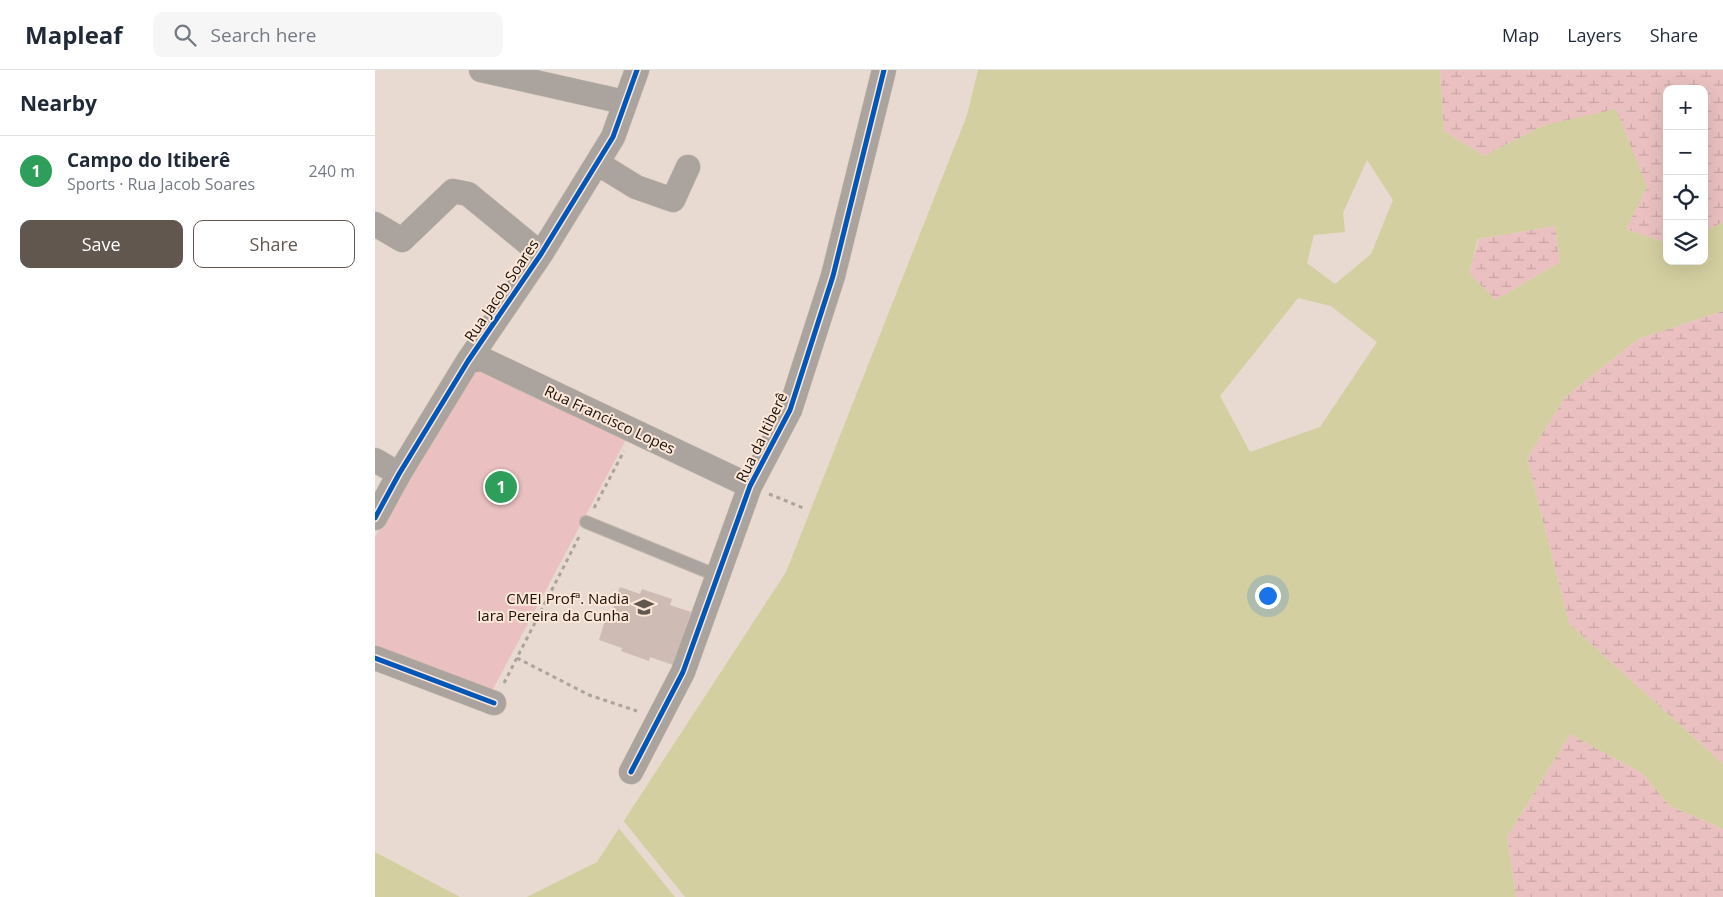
<!DOCTYPE html>
<html lang="en">
<head>
<meta charset="utf-8">
<style>
	:root { --surface:#fff; --page:#f6f6f7; --text:#1f2937; --muted:#747a83; --line:#e0e1e3; --accent:#62574f }
	body { margin:0; font-family:"Open Sans",sans-serif; background:var(--page); color:var(--text) }
	.controls { position:absolute; right:15px; top:15px; display:grid; overflow:hidden; border-radius:10px; box-shadow:0 5px 20px #0002 }
	.controls button { width:45px; height:45px; display:grid; place-items:center; padding:0; border:0; border-bottom:1px solid var(--line); background:var(--surface); color:var(--text); font:25px sans-serif }
	.you { position:absolute; left:892px; top:525px; width:18px; height:18px; margin:-12px; border:4px solid #fff; border-radius:50%; background:#1a73e8; box-shadow:0 0 0 8px #1a73e833 }
	.badge { display:grid; place-items:center; width:32px; height:32px; border-radius:50%; background:var(--accent); color:#fff; font-size:16px; font-weight:700 }
	.pin { position:absolute; translate:-50% -50%; border:2px solid #fff; box-shadow:0 1px 5px #0006 }
	.list { margin:0; padding:0; list-style:none }
	h2 { display:flex; justify-content:space-between; align-items:center; height:65px; margin:0; padding:0 20px; font-size:21px }
	h2 small { font-size:16px; font-weight:400; color:var(--muted) }
	.list li { display:grid; grid-template-columns:32px 1fr auto; gap:15px; align-items:center; box-sizing:border-box; height:70px; padding:0 20px; border-top:1px solid var(--line) }
	.list b { display:block; font-size:19px; white-space:nowrap }
	.list p { margin:0; font-size:16px; white-space:nowrap; color:var(--muted) }
	.list em { font-size:16px; font-style:normal; color:var(--muted) }
	.actions { display:flex; gap:10px; padding:15px 20px }
	.actions a { flex:1; padding:11px 0; border:1px solid var(--accent); border-radius:10px; text-align:center; font-size:18px; color:var(--accent) }
	.actions .main { background:var(--accent); color:#fff }
	.icon { flex:none; width:28px; height:28px; fill:none; stroke:currentColor; stroke-width:2; stroke-linecap:round; stroke-linejoin:round }
	.map { position:relative; flex:none; width:1348px; height:827px; overflow:hidden }
	header { display:flex; align-items:center; gap:30px; box-sizing:border-box; height:70px; padding:0 25px; background:var(--surface); border-bottom:1px solid var(--line) }
	header strong { font-size:24px }
	nav { display:flex; gap:28px; margin-inline-start:auto; font-size:18px }
	.search { width:350px; height:45px; background:var(--page); display:flex; align-items:center; gap:12px; box-sizing:border-box; padding:0 18px; border-radius:10px; color:var(--muted); font-size:19px }
	main { display:flex }
	aside { flex:1; background:var(--surface) }
	.map>svg:first-child { display:block }
	.wetland { fill:url(#wetland-marsh) }
	.pitch { fill:#eac1c0 }
	.water { fill:#d4cfa0; fill-rule:evenodd }
	.pier { fill:#e8dad0 }
	.building { fill:#cebcb4 }
	.lines { fill:none; stroke-linecap:round; stroke-linejoin:round }
	.lane-casing { stroke:#c1b7ae; stroke-width:14 }
	.street-casing { stroke:#c1b7ae; stroke-width:25 }
	.path { stroke:#aba39d; stroke-width:3; stroke-dasharray:4 4; stroke-linecap:butt }
	.lane { stroke:#aba49e; stroke-width:12 }
	.street { stroke:#aba49e; stroke-width:24 }
	.cycleway-casing { stroke:#fce7d8; stroke-width:8 }
	.cycleway { stroke:#0057b8; stroke-width:5 }
	.labels { text-anchor:middle; dominant-baseline:central; stroke-width:4; stroke-linejoin:round; paint-order:stroke }
	.street-label { font-size:15px; fill:#1a110a; stroke:#fce7d8 }
	.poi-label { font-size:15px; fill:#1a110a; stroke:#fce7d8; text-anchor:end }
</style>
</head>
<body>
<header>
<strong>Mapleaf</strong>
<div class="search"><svg class="icon" aria-label="search" viewBox="0 0 24 24"><circle cx="10" cy="10" r="6"/><path d="M15 15l6 6"/></svg>Search here</div>
<nav><a>Map</a><a>Layers</a><a>Share</a></nav>
</header>
<main>
<aside>
<h2>Nearby<small></small></h2>
<ul class="list">
<li><span class="badge" style="background:#2e9e5b">1</span><div><b>Campo do Itiberê</b><p>Sports · Rua Jacob Soares</p></div><em>240 m</em></li>
</ul>
<div class="actions"><a class="main">Save</a><a>Share</a></div>
</aside>
<div class="map">
<svg width="1348" height="827" viewBox="0 0 1348 827">
	<defs>
		<pattern id="wetland-marsh" width="20" height="14" patternUnits="userSpaceOnUse" patternTransform="scale(1.25)"><rect width="20" height="14" fill="#eac1c0"/><path d="M1 5h8M5 5V1M11 12h8M15 12V8" fill="none" stroke="#c8a5a4"/></pattern>
	</defs>
	<rect width="100%" height="100%" fill="#e8dad0"/>
	<!-- wetland -->
	<path class="wetland" d="M 1065,0 L 1348,0 L 1348,152 L 1329,162 L 1329,19 L 1292,19 L 1292,173 L 1251,159 L 1271,117 L 1170,55 L 1109,86 L 1069,61 Z
		M 1180,156 L 1185,192 L 1120,230 L 1094,203 L 1104,169 Z
		M 1348,241 L 1348,694 L 1194,554 L 1152,388 L 1190,327 L 1263,269 Z
		M 1195,664 L 1267,703 L 1295,736 L 1348,759 L 1348,827 L 1141,827 L 1132,767 Z"/>
	<!-- pitch -->
	<path class="pitch" d="M 97,293 L 252,368 L 117,621 L 0,577 L 0,467 Z"/>
	<!-- water -->
	<path class="water" d="M 603,0 L 1065,0 L 1069,61 L 1109,86 L 1170,55 L 1241,39 L 1272,117 L 1251,159 L 1292,173 L 1292,191 L 1329,191 L 1329,162 L 1348,152 L 1348,241 L 1263,269 L 1190,327 L 1152,388 L 1194,554 L 1348,694 L 1348,759 L 1295,736 L 1267,703 L 1195,664 L 1132,767 L 1141,827 L 152,827 L 222,792 L 411,502 L 592,45 ZM 992,90 L 1018,130 L 996,184 L 960,214 L 932,193 L 939,165 L 970,162 L 968,143 ZM 1180,156 L 1185,192 L 1120,230 L 1094,203 L 1103,169 ZM 923,228 L 956,236 L 1002,272 L 945,357 L 875,382 L 845,326 Z
		M 0,782 L 85,827 L 0,827 Z"/>
	<!-- pier -->
	<path class="pier" d="M 247,749 L 310,827 L 300,827 L 242,756 Z"/>
	<!-- building -->
	<path class="building" d="M 245,517 L 265,524 L 267,519 L 297,529 L 295,535 L 316,542 L 298,595 L 275,587 L 274,591 L 246,581 L 247,578 L 224,570 L 230,550 L 237,553 L 240,543 L 237,542 Z"/>
	<g class="lines">
		<defs>
			<path id="lane" d="M 211,452 L 343,506"/>
			<path id="street" d="M 106,0 L 249,32
				M 222,93 L 261,117 L 298,130 L 313,97
				M 0,154 L 27,170 L 78,121 L 93,124 L 166,184
				M 93,291 L 107,289 L 375,416
				M 0,390 L 24,404
				M 0,448 L 24,404 L 93,291 L 166,184 L 238,67 L 262,0
				M 0,588 L 119,633
				M 256,702 L 308,602 L 375,416 L 415,340 L 458,206 L 509,0"/>
		</defs>
		<!-- lane casing -->
		<use href="#lane" class="lane-casing"/>
		<!-- street casing -->
		<use href="#street" class="street-casing"/>
		<!-- path -->
		<path class="path" d="M 394,424 L 431,439
			M 219,438 L 249,381
			M 142,588 L 214,625 L 262,641
			M 129,613 L 205,465"/>
		<!-- lane -->
		<use href="#lane" class="lane"/>
		<!-- street -->
		<use href="#street" class="street"/>
		<defs>
			<path id="cycleway" d="M 0,448 L 24,404 L 93,291 L 166,184 L 238,67 L 262,0
				M 0,588 L 119,633
				M 256,702 L 308,602 L 375,416 L 415,340 L 458,206 L 509,0"/>
		</defs>
		<!-- cycleway casing -->
		<use href="#cycleway" class="cycleway-casing"/>
		<!-- cycleway -->
		<use href="#cycleway" class="cycleway"/>
	</g>
	<!-- icons -->
	<defs>
		<symbol id="school-bare" viewBox="-9 -9 18 18"><path d="M0-5L7-2L0 1L-7-2ZM-4 1L0 2.5L4 1V4Q0 6-4 4Z" fill="#62574f" stroke="#fce7d8" stroke-width="2.5" paint-order="stroke"/></symbol>
	</defs>
	<g fill-rule="evenodd">
		<use href="#school-bare" x="255" y="523" width="28" height="28"/>
	</g>
	<g class="labels">
		<!-- street labels -->
		<g class="street-label">
			<text transform="translate(126 220) rotate(-56)">Rua Jacob Soares</text>
			<text transform="translate(235 349) rotate(25)">Rua Francisco Lopes</text>
			<text transform="translate(386 367) rotate(-64)">Rua da Itiberê</text>
		</g>
		<!-- poi labels -->
		<g class="poi-label">
			<text x="254" y="528">CMEI Profª. Nadia<tspan x="254" dy="17">Iara Pereira da Cunha</tspan></text>
		</g>
	</g>
</svg>
<div class="controls">
<button>+</button>
<button>−</button>
<button><svg class="icon" aria-label="locate" viewBox="0 0 24 24"><circle cx="12" cy="12" r="6"/><path d="M12 2v4M12 18v4M2 12h4M18 12h4"/></svg></button>
<button><svg class="icon" aria-label="layers" viewBox="0 0 24 24"><path d="M12 4l9 5-9 5-9-5zM3 14l9 5 9-5"/></svg></button>
</div>
<div class="you"></div>
<div class="pin badge" style="left:126px;top:417px;background:#2e9e5b">1</div>
</div>
</main>
</body>
</html>
